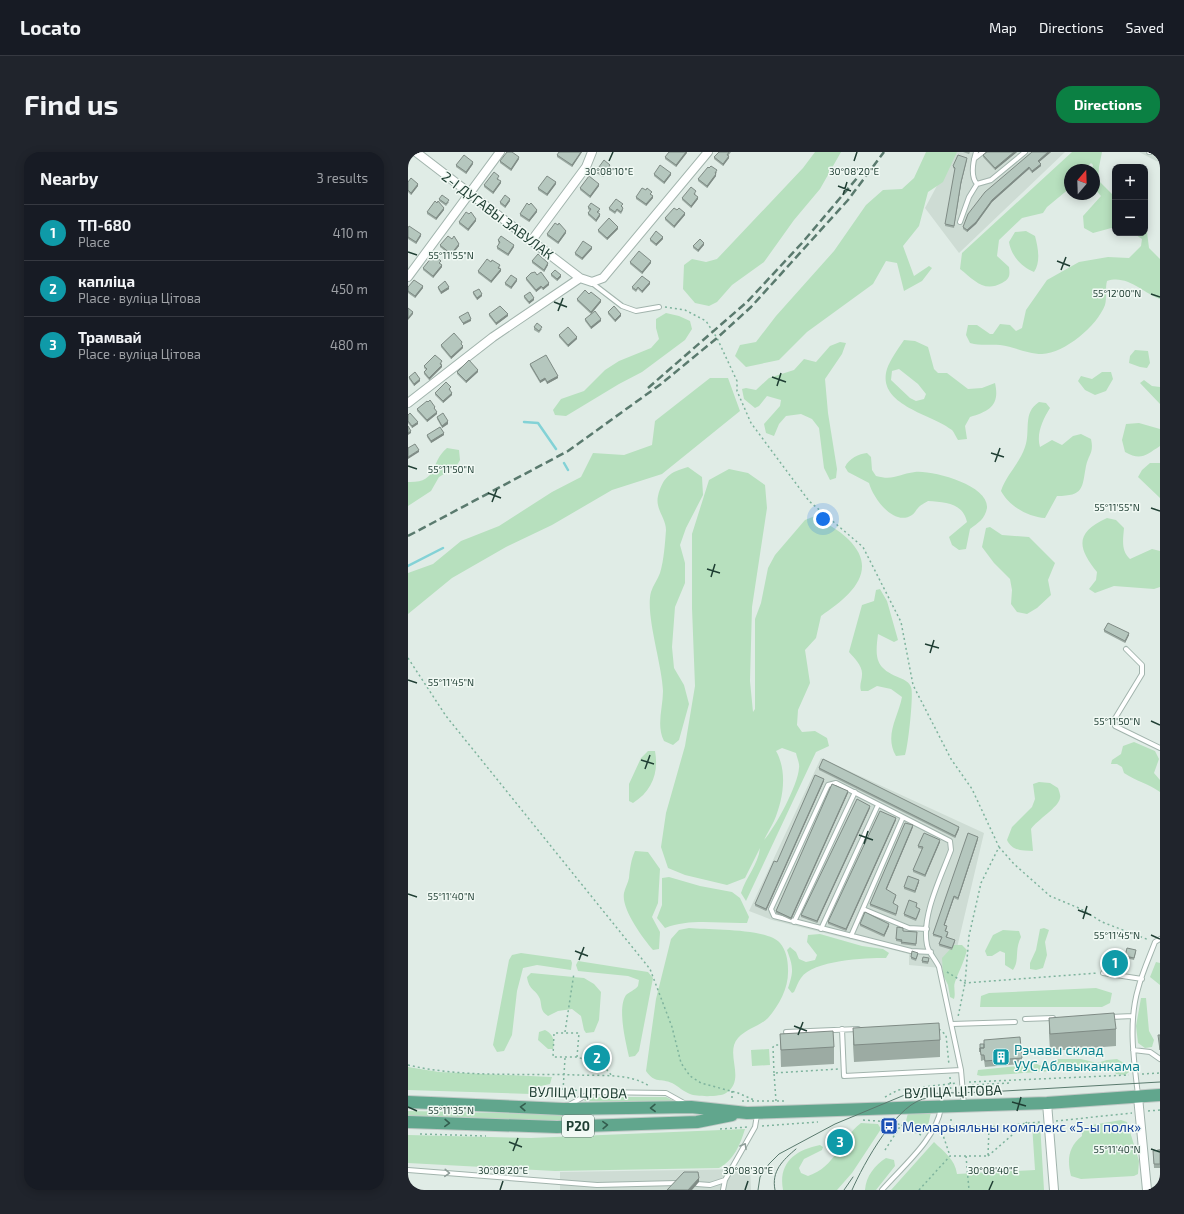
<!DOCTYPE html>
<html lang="en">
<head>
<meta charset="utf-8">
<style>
	:root { --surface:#171b24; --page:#20242c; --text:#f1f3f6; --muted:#9ea1a6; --line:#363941; --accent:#0b8043 }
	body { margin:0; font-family:"Exo 2",sans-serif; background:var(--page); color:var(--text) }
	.controls { position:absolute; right:12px; top:12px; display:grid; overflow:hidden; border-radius:8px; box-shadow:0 2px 10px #0003 }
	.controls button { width:36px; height:36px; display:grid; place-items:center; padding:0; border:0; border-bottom:1px solid var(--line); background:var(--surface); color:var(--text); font:20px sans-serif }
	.compass { position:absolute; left:656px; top:12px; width:36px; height:36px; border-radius:50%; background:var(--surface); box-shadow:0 2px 10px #0003; rotate:19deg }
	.you { position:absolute; left:415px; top:367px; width:14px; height:14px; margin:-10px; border:3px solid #fff; border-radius:50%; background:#1a73e8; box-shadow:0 0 0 6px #1a73e833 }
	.badge { display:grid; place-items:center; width:26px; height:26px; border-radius:50%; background:var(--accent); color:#fff; font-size:13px; font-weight:700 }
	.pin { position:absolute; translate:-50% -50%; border:2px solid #fff; box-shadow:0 1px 4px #0006 }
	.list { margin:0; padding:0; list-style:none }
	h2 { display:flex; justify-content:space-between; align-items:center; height:52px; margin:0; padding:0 16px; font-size:17px }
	h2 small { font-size:13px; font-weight:400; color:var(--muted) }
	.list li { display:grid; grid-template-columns:26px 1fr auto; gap:12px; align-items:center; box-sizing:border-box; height:56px; padding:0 16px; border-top:1px solid var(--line) }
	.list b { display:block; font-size:15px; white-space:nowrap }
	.list p { margin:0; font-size:13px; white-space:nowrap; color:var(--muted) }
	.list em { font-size:13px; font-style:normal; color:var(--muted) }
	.map { position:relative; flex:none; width:752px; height:1038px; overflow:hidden; border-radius:16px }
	header { display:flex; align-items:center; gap:24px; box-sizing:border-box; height:56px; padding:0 20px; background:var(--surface); border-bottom:1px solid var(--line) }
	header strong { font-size:19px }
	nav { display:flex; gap:22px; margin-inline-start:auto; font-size:14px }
	.intro { display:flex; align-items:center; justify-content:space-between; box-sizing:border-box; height:96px; padding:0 24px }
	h1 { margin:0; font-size:28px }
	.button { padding:10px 18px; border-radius:16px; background:var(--accent); color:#fff; font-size:14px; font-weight:700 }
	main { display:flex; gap:24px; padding:0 24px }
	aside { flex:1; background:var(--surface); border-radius:16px; box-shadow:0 2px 10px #0003 }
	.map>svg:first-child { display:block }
	.built { fill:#cedcd4 }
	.green { fill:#b7e0be; fill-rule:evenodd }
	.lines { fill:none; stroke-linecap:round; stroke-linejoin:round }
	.stream { stroke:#83d2d6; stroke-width:2.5 }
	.service-casing { stroke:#a2b4ad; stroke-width:6 }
	.minor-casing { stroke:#a2b4ad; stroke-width:10 }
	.primary-casing { stroke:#c0c9c6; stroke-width:14 }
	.path { stroke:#7eb39d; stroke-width:1.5; stroke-dasharray:2 3; stroke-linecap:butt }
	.service { stroke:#fff; stroke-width:4 }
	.minor { stroke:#fff; stroke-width:8 }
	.primary { stroke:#61a68d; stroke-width:12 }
	.tram { stroke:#5a7a6e; stroke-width:1 }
	.rail { stroke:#5a7a6e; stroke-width:2.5; stroke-dasharray:8 4; stroke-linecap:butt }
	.wall { fill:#9caba3 }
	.shaded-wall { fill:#7f8b85 }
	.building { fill:#b5c7be; stroke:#7f8b85 }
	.oneway { stroke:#335d4e }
	.oneway2 { stroke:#8f9e99 }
	.ticks { fill:none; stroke:#1f3e33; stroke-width:1.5 }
	.labels { text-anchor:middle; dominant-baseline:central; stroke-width:3; stroke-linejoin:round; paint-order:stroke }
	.shield { fill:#f1f9f4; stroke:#5e766d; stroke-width:1 }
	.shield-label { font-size:13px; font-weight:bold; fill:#1f3e33 }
	.street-label { font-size:14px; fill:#1f3e33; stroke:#f1f9f4 }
	.culture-label { font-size:14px; fill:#0d838f; stroke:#f1f9f4; text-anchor:start }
	.transit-label { font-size:14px; fill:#164399; stroke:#f1f9f4; text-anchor:start }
	.ticks-label { font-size:10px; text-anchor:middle; fill:#1f3e33; stroke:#f1f9f4; stroke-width:3; stroke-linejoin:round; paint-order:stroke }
</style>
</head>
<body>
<header>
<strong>Locato</strong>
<nav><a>Map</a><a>Directions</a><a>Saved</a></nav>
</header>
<div class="intro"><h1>Find us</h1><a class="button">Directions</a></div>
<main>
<aside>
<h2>Nearby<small>3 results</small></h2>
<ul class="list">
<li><span class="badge" style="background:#0f9aa8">1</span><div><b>ТП-680</b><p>Place</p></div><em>410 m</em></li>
<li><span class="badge" style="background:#0f9aa8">2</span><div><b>капліца</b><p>Place · вуліца Цітова</p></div><em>450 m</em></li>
<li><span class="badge" style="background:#0f9aa8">3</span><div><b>Трамвай</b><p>Place · вуліца Цітова</p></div><em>480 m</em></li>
</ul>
</aside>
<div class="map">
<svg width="752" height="1038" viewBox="0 0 752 1038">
	<rect width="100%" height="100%" fill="#e0ece6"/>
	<!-- built -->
	<path class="built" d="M 547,0 L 657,0 L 551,101 L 517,56 Z
		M 731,0 L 752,0 L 752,11 Z
		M 413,606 L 576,681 L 544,817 L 501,813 L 501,802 L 364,768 L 341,759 Z
		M 342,1017 L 343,1038 L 152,1038 L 152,1020 Z"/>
	<!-- green -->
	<path class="green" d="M 407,0 L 433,0 L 412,37 L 386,68 L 356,110 L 324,133 L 309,150 L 301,154 L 287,151 L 275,137 L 276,113 L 284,107 L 298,110 L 309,107 L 395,16 Z
		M 518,0 L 549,0 L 535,30 L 520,40 L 511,74 L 495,94 L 506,124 L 521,114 L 524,116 L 514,129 L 496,139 L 489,111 L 478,109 L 465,132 L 399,180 L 371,208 L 338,215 L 327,204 L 332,193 L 348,190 L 368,164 L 426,99 L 458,53 L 475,38 L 494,37 L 506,26 Z
		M 664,0 L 694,0 L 691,15 L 690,28 L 704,42 L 707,43 L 707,75 L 685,81 L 676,76 L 675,64 L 693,44 L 686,36 L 686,18 L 684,18 L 685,13 L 683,11 L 676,18 L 662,18 L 662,36 L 639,55 L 635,61 L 614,66 L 591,88 L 589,104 L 601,115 C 602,123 602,127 594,131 C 576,141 566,128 552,117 L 554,101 Z
		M 737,78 L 739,80 L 741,96 L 752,107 L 752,147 C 735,141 719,122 699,129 C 697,136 699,146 697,153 C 689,174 657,201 634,202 C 619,202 607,195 592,193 C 582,192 573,194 562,191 L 558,183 L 560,173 L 569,173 L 582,182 L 585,182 L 592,172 L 602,173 L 608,179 L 614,176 L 618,158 L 639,128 L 671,110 L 700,105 L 721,106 L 733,94 L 734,87 L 725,81 L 737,81 Z
		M 618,79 L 627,84 C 630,95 633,110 626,120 C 613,115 603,103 601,90 L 607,80 Z
		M 258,161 L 271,164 L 282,169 L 284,177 L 277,188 L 234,220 L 211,232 L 158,264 L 147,263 L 145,258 L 153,247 L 176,239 L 197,218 L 211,209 L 243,196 L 251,187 L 248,176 L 248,167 Z
		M 496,188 L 507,189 L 520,195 L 526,217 L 530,221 L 539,221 L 560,237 L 574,236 L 587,231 C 592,253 582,259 562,265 L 557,274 L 559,287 L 550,288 C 548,285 546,280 544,278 C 524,262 468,253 479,217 C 482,208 490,197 496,188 ZM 491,217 L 510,232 L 518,242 L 516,247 L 508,249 L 502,246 L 483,228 L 484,219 Z
		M 432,190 L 438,191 L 434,202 L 417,227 L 420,261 L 429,317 L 428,326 L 422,328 L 416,316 L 411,276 L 404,267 L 393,262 L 378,264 L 371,272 L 366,284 L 358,281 L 356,272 L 372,254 L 373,248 L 359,244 L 351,254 L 347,256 L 336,247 L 334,237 L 338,236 L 348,238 L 361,226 L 386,218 L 396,207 L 408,210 L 422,194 Z
		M 727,198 L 740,199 L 742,211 L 739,216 L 732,215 L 721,211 L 722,204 Z
		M 694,220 L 703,220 L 705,227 L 698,239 L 687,243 L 677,238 L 670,229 L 673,224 L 684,227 Z
		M 302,226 L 320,226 L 332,259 L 254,322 L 204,338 L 144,373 L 98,395 L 44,426 L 0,462 L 0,421 L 25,412 L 53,389 L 91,374 L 144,340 L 173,325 L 185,301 L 216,303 L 244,293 L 247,269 Z
		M 736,228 L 744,234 L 752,235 L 752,252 L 732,231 Z
		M 631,250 L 638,251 L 642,256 C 635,267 628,282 632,295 L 644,288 L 654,293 L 665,284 L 673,282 L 683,287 C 686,301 681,301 678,314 C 674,336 676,344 649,344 L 637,366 C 620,365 601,354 593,339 C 598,323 612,311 617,295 C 623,279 614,261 631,250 Z
		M 731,271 L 752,277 L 752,294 C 738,303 733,309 717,300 L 714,288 L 718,272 Z
		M 39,296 L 51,298 L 52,308 L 48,315 L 31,325 L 23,339 L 0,354 L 0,330 C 31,331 21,311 39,296 Z
		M 459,301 L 463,305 L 464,318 L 468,324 C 486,329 490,322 507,320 C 524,318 581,333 579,356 C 577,367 570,371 562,377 L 558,397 L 551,398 L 544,393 L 541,385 L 559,370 C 555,351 537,350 520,349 C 517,351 512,353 510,356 C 508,358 506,362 504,363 C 486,375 465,346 461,331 L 440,320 L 437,315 C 441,306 451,302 459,301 Z
		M 742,311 L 752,311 L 752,346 L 730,325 L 734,318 Z
		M 280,315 L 294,325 L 295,343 L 278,376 L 272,393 L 277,411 L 277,431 L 267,455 L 264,495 L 266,516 L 276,533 L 281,552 L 271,588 L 265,593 L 256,589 C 248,573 255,556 255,539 C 254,512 237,462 243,440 C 245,433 250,427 252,421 C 256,408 257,391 258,378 C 258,366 247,357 250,344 C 255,325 262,320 280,315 Z
		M 321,317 L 340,321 L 357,333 L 359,356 L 344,455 L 342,529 L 345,560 L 347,557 L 347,467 L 353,451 L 360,416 L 367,403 L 397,368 L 407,364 C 417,371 431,378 440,387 C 473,419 441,445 413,464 L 408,486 L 397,498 L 402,531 L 390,558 L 389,573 L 394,580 L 407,579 L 419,586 L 421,594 L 408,600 L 338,749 L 333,741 C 338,725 350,713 352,696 L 337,726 L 319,733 L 277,723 L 260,716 L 253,695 L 258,661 L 277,594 L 287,534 L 284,456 L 284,382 L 301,328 ZM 374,596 L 388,601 C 389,606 392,612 391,616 C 390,633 367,676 356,688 C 359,682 363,675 366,669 C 375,648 380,620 368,599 Z
		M 699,366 L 708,368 L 716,376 C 715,388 713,399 722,407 L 744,397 L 752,399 L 752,435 L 746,437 L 706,434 L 687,441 L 681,437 L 688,428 L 689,420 C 670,396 666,381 699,366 Z
		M 582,375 L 594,383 L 621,385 L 647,411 L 640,428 L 643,443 L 629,456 L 619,462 L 609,460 L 603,452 L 604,438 L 602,427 L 586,411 L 574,395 L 578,376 Z
		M 472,437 L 479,449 L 490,488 L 486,490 L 470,482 C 467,506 467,516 492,526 C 497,528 501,530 503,535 C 506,541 500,596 497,603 L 488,604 C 476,583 490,566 494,545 L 483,537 L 469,534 L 460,539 L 453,539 C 451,533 454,528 454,523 C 455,514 446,506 441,500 L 454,453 L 466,449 L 468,438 Z
		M 726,590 L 747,599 L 751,607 L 746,621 L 752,628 L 752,640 C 741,632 728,629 716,621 L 714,615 L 709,612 L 703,612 L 704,608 L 713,602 L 715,594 Z
		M 240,599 L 247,599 C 251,621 244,639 225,651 L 221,649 L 221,632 L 233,606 Z
		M 631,630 L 642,631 L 650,636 C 651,639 653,644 652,646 C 651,655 629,668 623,677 L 625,699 C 615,699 604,699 599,688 L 604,675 L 624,655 L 627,647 L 625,632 Z
		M 227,699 L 240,700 L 252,717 L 250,751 L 244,765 L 252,780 L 251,797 L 245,798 C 235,786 213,757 216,741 C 217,736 220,731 221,726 C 222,716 223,708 227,699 Z
		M 261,725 L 292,734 L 324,740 L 332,746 L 341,765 L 339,771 C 312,772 283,766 257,776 L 249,766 L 254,753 L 254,726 Z
		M 281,776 C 302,778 359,776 372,791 C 378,798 380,808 380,817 C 381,835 372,852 360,866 C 352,874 338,877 330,886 C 316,902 339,927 318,941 C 313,945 289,945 282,942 C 276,940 270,934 264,931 C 253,926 247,932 238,919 L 248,847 L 263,787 L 271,778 Z
		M 636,776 L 641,778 L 637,790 L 639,803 L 635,816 L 628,818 L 622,817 L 622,811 L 628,798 L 632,777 Z
		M 595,778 L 611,779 L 613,785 C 606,799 612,808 605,818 L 597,813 L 597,801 L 592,799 L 584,804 L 579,804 L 577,799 L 585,783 Z
		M 412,782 L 454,794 L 475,797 L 481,801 L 478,806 C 457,806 405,808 393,826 C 390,830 388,836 386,840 L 384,841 L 380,836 C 386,818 385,815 379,798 L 382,795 L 388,800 L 391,807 L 398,810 L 407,808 L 409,803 L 399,790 L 400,783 Z
		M 546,793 L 554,793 L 559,798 C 556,810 551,819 547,830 C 545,835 548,841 546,847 L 542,845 L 540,833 L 535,823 L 534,806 Z
		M 113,801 L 163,808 L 164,811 L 163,818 L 129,813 L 115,816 L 109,839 L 104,883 L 96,899 L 89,900 L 85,893 L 101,808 L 104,803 Z
		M 170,809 L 240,820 L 245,826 L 231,899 L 227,904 L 221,905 C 218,891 209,856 218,843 C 221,840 227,838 230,834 L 231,828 L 220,824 L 170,819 L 168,813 Z
		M 748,810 L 752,811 L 752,833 L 742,825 Z
		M 123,821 L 176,826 L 186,832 L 193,840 L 191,868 L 186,880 L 178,881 L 176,878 L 173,864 L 164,857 L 150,859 L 140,864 C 132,859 134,854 132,847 C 128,837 121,839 119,825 Z
		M 688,836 L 704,841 L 702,851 L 694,855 L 572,855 L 573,844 L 581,841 Z
		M 733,846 L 738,846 L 741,879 L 746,888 L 744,895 L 737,896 L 730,891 L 728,874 Z
		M 137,878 C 145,882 147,888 145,897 L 140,897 L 130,888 L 131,880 Z
		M 361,897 L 362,913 L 344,914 L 343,898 Z
		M 650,907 L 673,907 L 689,911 L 699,908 L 709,907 L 716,911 L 721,920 L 717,923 L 708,922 L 704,915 L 573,924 L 569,923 L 570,918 L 629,912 L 638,916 Z
		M 0,915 L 31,920 L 144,925 L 142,932 L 124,936 L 123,942 L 0,938 Z
		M 179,945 L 258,945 L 266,949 L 266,951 L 176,949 Z
		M 0,959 L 178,963 L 179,965 L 178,969 L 0,965 Z
		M 523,960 L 520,974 L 514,978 L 498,969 L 500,961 Z
		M 713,968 L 719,970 L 731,1009 L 730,1022 L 726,1024 L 673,1027 L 663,1024 C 659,1008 660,995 674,984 L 674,977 L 684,973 Z
		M 453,971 L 470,972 L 473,977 L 444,1021 L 429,1038 L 375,1038 C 370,1011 387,998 412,993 L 415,995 L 414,998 L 396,1007 L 391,1016 L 393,1021 L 400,1024 C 428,1015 431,988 453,971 Z
		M 632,971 L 636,1038 L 483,1038 L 526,990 C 536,1000 547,1007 549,1022 L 627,1018 L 624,972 Z
		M 337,977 C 332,993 326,1008 311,1016 L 147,1019 L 0,1011 L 0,983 L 123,986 Z
		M 478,1006 L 486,1008 L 487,1014 L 468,1038 L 457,1038 C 458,1024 467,1013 478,1006 Z"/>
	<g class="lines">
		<!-- stream -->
		<path class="stream" d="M 116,270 L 130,271 L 148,297
			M 156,311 L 160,318
			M 0,414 L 35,396"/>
		<defs>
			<path id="service" d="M 568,0 C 565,10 562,24 569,32 L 583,28 L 617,0
				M 741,0 L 746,0
				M 566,7 L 575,0
				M 552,70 L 561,45 L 569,32
				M 184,131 L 214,154 L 228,159 L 251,155
				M 718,497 L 734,513 L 734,522 L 706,568 L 707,574 L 752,596
				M 455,757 L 501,776 L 519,777
				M 386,770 L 447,640
				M 413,777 L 470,653
				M 443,784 L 495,665
				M 523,800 L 503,799 L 366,764 L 363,757 L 420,633 L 428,631 L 542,689 L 543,698 C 533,725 513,764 519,793 C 520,800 528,808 531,815 L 553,918 L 556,953
				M 695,821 L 734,827
				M 702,865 L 725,864
				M 617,867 L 645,866
				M 544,872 L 607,870
				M 434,877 L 436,924 L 553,918
				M 378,880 L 450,877
				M 725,898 L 742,900 L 752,907
				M 730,943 C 726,909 720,871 730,837 C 734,821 741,806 747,790 L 752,787
				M 161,953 L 184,940 L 258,941 L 276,951
				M 0,1018 L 189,1033 L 269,1031
				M 289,1032 L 302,1033 L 317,1028 L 347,975 L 349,963
				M 315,1038 L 317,1028
				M 474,1038 C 494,1015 528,987 533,956"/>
			<path id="minor" d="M 8,0 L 172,126
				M 124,88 L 178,15 L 184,0
				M 0,125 L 92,0
				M 0,251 L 85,185 L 172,126 L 184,130 L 195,126 L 300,0
				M 730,945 L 739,1038
				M 639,951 L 646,1038"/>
			<path id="primary" d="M 0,950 L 155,957 L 283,955 L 339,961 L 639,951 L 752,943
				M 0,970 L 149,975 L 289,970 L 324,963"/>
		</defs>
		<!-- service casing -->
		<use href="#service" class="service-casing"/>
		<!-- minor casing -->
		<use href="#minor" class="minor-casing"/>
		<!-- primary casing -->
		<use href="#primary" class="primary-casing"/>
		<!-- path -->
		<path class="path" d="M 257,155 L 277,158 L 298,169 L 309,186 L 329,229 L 329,239 L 343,271 L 401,349 L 455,395 L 493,470 L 505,533 L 543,607 L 564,637 L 591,695 L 573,731 L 561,784 L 557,831 L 550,865
			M 0,506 L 38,564 L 242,817 L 264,875 L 273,911 L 282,924 L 293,931 L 330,941 L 346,948
			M 591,695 L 606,712 L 642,744 L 673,757 L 694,770 L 741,788
			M 539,820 L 557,831 L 690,821
			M 531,877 L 538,883 L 541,913
			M 157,880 L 166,821
			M 169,905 L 171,881 L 146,881 L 145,905 L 169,905 L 195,913 L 204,924
			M 157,906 L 155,939 L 173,938
			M 0,913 C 55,926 114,921 170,923 C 193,924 222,921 241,934
			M 366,921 L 365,895 L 367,893 L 372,893
			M 734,922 L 752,921
			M 542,925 L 543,943
			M 561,930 L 721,923
			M 564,933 L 602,931
			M 324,939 L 324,949
			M 477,945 L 490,938 L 549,931
			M 334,949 L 376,949
			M 368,949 L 366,921 L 430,917
			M 740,959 L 752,958
			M 543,967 L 543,975 L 581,975 L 633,970
			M 455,968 L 484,970 L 493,973
			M 648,969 L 724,961
			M 354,974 L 410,970
			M 312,977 L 340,975
			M 534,980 L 542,1004
			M 531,981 L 543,975
			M 12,982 L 78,984
			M 477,998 L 493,973 L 515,984
			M 558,1004 L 561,1038
			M 580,1004 L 619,970
			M 511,1038 L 542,1004 L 580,1004 L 581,975"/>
		<!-- service -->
		<use href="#service" class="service"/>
		<!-- minor -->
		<use href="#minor" class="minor"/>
		<!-- primary -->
		<use href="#primary" class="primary"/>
		<!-- tram -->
		<path class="tram" d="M 350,1038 L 352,1025 L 361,1012 L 371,1002 L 427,972 L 499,942 L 579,940 L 752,930
			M 367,1038 C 363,1019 375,1008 388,997
			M 436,1038 L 445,1025
			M 444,1038 C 455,1013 490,948 520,946"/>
		<!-- rail -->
		<path class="rail" d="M 240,236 L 339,150 L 394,91 L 455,19
			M 0,384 L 160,299 L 253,232 L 309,186 L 343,155 L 440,48 L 476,0"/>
	</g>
	<!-- wall -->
	<path class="wall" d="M 174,0 L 164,15 L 149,5 L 149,3 Z
		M 279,0 L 268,15 L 257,7 L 257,5 Z
		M 311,0 L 323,0 L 320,4 L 321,6 L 315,14 L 306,7 L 306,5 Z
		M 555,0 L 562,0 L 561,2 Z
		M 609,0 L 587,18 L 575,5 L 575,3 Z
		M 624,0 L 643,0 L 631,10 L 633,14 L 624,21 L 621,17 L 584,50 L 568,72 L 559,80 L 555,77 L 555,75 Z
		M 111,7 L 103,19 L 92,11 L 92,9 Z
		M 559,8 L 553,32 L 546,76 L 537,74 L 547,17 L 545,16 L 545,14 Z
		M 65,12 L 58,22 L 48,15 L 48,13 Z
		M 202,15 L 195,25 L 188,21 L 188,19 Z
		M 301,16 L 309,20 L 308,22 L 308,24 L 299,36 L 290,29 L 290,27 Z
		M 246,22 L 263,23 L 256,32 L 246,24 Z
		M 91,26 L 90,27 L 93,31 L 85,42 L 76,35 L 76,33 Z
		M 0,30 L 10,34 L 3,43 L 0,40 Z
		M 148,32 L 139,44 L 130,38 L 130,36 Z
		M 191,34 L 182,46 L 172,38 L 172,36 Z
		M 288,41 L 287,42 L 290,47 L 283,56 L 274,48 L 274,46 Z
		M 244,42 L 243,43 L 245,46 L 238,54 L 228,47 L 228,45 Z
		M 31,47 L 41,50 L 38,54 L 31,49 Z
		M 102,49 L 97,56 L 92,52 L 92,50 Z
		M 121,53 L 129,60 L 121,70 L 112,64 L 112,62 Z
		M 215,54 L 214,55 L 215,58 L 213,62 L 209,59 L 207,62 L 201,58 L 201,56 Z
		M 180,55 L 192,59 L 190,61 L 192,64 L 188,70 L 180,63 L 180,61 L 182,59 L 180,57 Z
		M 36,58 L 28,68 L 19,62 L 19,60 Z
		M 269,58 L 277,63 L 266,76 L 257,68 L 257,66 Z
		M 68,69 L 60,79 L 51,72 L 51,70 Z
		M 0,76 L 13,84 L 8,92 L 0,87 Z
		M 210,77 L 199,88 L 190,80 L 190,78 Z
		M 158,81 L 150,92 L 139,84 L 139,82 Z
		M 242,87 L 255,87 L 248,94 L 242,89 Z
		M 90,88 L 106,95 L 100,104 L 89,97 L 89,95 L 91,91 L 90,90 Z
		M 32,93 L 51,94 L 43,104 L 32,95 Z
		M 296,93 L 290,100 L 285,96 L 285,94 Z
		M 184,97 L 174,108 L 167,103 L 167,101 Z
		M 124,109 L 140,113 L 136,120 L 124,111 Z
		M 83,110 L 92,115 L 91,116 L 93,119 L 83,131 L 70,121 L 70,119 Z
		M 222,110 L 243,111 L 234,122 L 222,112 Z
		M 32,111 L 34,115 L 25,126 L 15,118 L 15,116 L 33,111 Z
		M 143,122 L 153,125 L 149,129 L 143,124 Z
		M 129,123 L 141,133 L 135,138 L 133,136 L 128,140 L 118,128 L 118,126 Z
		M 109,129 L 103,137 L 97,133 L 97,131 Z
		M 242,132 L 234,141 L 230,137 L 228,140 L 224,137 L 224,135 Z
		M 0,135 L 15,136 L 7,146 L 0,141 Z
		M 30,135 L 41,137 L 33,142 L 30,137 Z
		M 65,140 L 74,144 L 69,148 L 65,142 Z
		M 116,144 L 126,148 L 121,152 L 116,146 Z
		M 169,147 L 193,150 L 183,162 L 169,149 Z
		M 200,160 L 213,164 L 207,170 L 200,162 Z
		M 81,162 L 100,164 L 88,173 L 81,164 Z
		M 177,167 L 193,169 L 183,177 L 177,169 Z
		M 126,175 L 134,177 L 131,181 L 126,178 Z
		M 151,183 L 169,187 L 160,195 L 151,185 Z
		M 54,192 L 54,193 L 55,196 L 43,207 L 33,195 L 33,193 Z
		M 34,211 L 33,212 L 34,215 L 21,228 L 16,222 L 16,220 L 18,218 L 16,216 L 16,214 Z
		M 122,212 L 150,226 L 139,232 L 137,228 L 132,231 L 122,214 Z
		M 49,220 L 70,220 L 58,231 L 49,222 Z
		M 1,225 L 12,229 L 6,234 L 1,227 Z
		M 43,237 L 42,238 L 44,243 L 35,251 L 27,243 L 27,241 Z
		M 20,250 L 27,257 L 29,262 L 19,270 L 9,259 L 9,257 Z
		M 0,263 L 10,272 L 4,276 L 0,271 Z
		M 29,265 L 40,272 L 34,276 L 29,267 Z
		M 19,283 L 36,283 L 23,291 L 19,285 Z
		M 696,478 L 721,483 L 717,491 L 696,480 Z
		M 411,616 L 551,677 L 547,686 L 411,618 Z
		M 416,629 L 358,759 L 347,754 L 347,752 L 369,710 Z
		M 440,641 L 383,768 L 368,761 L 368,759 Z
		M 462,656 L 409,771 L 393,765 L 393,763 Z
		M 488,668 L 438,779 L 420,772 L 420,770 Z
		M 505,675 L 478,738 L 488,745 L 485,752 L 490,756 L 488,764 L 462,754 L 462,752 Z
		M 570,687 L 550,748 L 546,746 L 536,773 L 539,776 L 538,779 L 540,782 L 539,785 L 547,790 L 544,798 L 531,794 L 533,786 L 525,784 L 525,782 Z
		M 532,690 L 517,725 L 505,720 L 505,718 L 514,697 L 510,696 L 510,694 Z
		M 511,730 L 507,741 L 496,737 L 496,735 Z
		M 509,753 L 508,756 L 512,759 L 508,769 L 496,764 L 496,762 Z
		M 452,772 L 481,774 L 476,785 L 452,774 Z
		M 495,779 L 509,780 L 508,794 L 493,792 L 493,790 L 488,789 L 488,787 Z
		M 728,800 L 726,808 L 717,806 L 717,804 Z
		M 510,803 L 508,809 L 503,807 L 503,805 Z
		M 712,806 L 710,817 L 701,816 L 701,814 Z
		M 521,808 L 520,812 L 514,811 L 514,809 Z
		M 641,866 L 708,877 L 708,894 L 642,899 L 641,882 Z
		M 445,876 L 532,888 L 532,905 L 446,910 L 445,893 Z
		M 372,882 L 426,895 L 426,912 L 373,915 Z
		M 572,894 L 614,906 L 614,912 L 577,915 L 576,908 L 573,909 Z
		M 187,902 L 191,902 L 190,908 L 186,908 Z
		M 752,997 L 752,1016 L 746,1016 L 745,999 Z"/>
	<!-- shaded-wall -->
	<path class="shaded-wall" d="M 173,0 L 174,0 L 164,15 L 164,13 Z
		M 278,0 L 279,0 L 279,1 L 268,15 L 268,13 Z
		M 606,0 L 609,0 L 587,18 L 587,16 Z
		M 640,0 L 643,0 L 630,11 L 630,9 Z
		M 321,4 L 321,6 L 315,14 L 315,12 Z
		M 111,5 L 111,7 L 103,19 L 103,17 Z
		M 559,6 L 553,32 L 546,76 L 553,30 Z
		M 65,10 L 65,12 L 58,22 L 58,20 Z
		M 633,12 L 633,14 L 624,21 L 624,19 Z
		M 202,13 L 202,15 L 195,25 L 195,23 Z
		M 621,15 L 621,17 L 584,50 L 568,72 L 559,80 L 559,78 L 584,48 Z
		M 263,21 L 263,23 L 256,32 L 256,30 Z
		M 308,22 L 308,24 L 299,36 L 299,34 Z
		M 93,29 L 93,31 L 85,42 L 85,40 Z
		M 148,30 L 148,32 L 139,44 L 139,42 Z
		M 10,32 L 10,34 L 3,43 L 3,41 Z
		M 191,32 L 191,34 L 182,46 L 182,44 Z
		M 245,44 L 245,46 L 238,54 L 238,52 Z
		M 290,45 L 290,47 L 283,56 L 283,54 Z
		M 102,47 L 102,49 L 97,56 L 97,54 Z
		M 36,56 L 36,58 L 28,68 L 28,66 Z
		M 129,58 L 129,60 L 121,70 L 121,68 Z
		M 277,61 L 277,63 L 266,76 L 266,74 Z
		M 192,62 L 192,64 L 188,70 L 188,68 Z
		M 68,67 L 68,69 L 60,79 L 60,77 Z
		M 210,75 L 210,77 L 199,88 L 199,86 Z
		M 158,79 L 158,81 L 150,92 L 150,90 Z
		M 13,82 L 13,84 L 8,92 L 8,90 Z
		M 255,85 L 255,87 L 248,94 L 248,92 Z
		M 296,91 L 296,93 L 290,100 L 290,98 Z
		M 51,92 L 51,94 L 43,104 L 43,102 Z
		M 106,93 L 106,95 L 100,104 L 100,102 Z
		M 184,95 L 184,97 L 174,108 L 174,106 Z
		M 243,109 L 243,111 L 234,122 L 234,120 Z
		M 140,111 L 140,113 L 136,120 L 136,118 Z
		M 34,113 L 34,115 L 25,126 L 25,124 Z
		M 93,117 L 93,119 L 83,131 L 83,129 Z
		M 153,123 L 153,125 L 149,129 L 149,127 Z
		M 109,127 L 109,129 L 103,137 L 103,135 Z
		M 242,130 L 242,132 L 234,141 L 234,139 Z
		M 141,131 L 141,133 L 135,138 L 135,136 Z
		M 15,134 L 15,136 L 7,146 L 7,144 Z
		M 133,134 L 133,136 L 128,140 L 128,138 Z
		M 41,135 L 41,137 L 33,142 L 33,140 Z
		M 74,142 L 74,144 L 69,148 L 69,146 Z
		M 126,146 L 126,148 L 121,152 L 121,150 Z
		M 193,148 L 193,150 L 183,162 L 183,160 Z
		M 5,160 L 5,162 L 0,168 L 0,166 Z
		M 100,162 L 100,164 L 88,173 L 88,171 Z
		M 213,162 L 213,164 L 207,170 L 207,168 Z
		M 63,167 L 63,169 L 55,173 L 55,171 Z
		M 193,167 L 193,169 L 183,177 L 183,175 Z
		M 169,185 L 169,187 L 160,195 L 160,193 Z
		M 55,194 L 55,196 L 43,207 L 43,205 Z
		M 34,213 L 34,215 L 21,228 L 21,226 Z
		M 70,218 L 70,220 L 58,231 L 58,229 Z
		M 150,224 L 150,226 L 139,232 L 139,230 Z
		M 137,226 L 137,228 L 132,231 L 132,229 Z
		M 12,227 L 12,229 L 6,234 L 6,232 Z
		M 44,241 L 44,243 L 35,251 L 35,249 Z
		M 29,260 L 29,262 L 19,270 L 19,268 Z
		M 40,269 L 40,272 L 34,276 L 34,274 Z
		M 10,270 L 10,272 L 4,276 L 4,274 Z
		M 3,279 L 3,281 L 0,283 L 0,281 Z
		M 36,281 L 36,283 L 23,291 L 23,289 Z
		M 11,298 L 11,300 L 0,307 L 0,305 Z
		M 721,481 L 721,483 L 717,491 L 717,489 Z
		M 416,627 L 416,629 L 358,759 L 358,757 Z
		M 440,639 L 440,641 L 383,768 L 383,766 Z
		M 462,654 L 462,656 L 409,771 L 409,769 Z
		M 488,666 L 488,668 L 438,779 L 438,777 Z
		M 505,673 L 505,675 L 478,739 L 478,737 Z
		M 551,675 L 551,677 L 547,686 L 547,684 Z
		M 570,685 L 570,687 L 550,748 L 550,746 Z
		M 532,688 L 532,690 L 517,725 L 517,723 Z
		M 511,728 L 511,730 L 507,741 L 507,739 Z
		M 546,744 L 546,746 L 536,775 L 536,773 Z
		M 481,772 L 481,774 L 476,785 L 476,783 Z
		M 291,1026 L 291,1030 L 284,1038 L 280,1038 Z"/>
	<!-- building -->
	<path class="building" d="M 99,0 L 104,0 L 111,5 L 103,17 L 92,9 Z
		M 151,0 L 173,0 L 164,13 L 149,3 Z
		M 261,0 L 278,0 L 268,13 L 257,5 Z
		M 311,0 L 321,0 L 319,3 L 321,4 L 315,12 L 306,5 Z
		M 579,0 L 606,0 L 587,16 L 575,3 Z
		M 624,0 L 640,0 L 630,9 L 633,12 L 624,19 L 621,15 L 584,48 L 568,70 L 559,78 L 555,75 L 560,62 L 577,40 Z
		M 56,3 L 65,10 L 58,20 L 48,13 Z
		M 550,3 L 559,6 L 553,30 L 546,74 L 537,72 L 547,16 L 545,14 Z
		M 196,8 L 202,13 L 195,23 L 188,19 Z
		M 252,13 L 263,21 L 256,30 L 246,22 Z
		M 303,14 L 309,18 L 307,21 L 308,22 L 299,34 L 290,27 L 300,15 L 301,16 Z
		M 86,20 L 91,24 L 89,27 L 93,29 L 85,40 L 76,33 Z
		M 139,24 L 148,30 L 139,42 L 130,36 Z
		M 181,24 L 191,32 L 182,44 L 172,36 Z
		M 3,26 L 10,32 L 3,41 L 0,38 L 0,30 Z
		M 283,35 L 288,39 L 286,42 L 290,45 L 283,54 L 274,46 Z
		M 234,36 L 238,38 L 239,36 L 244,40 L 242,42 L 245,44 L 238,52 L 228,45 Z
		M 34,43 L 41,48 L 38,52 L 31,47 Z
		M 97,43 L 102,47 L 97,54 L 92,50 Z
		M 208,47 L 215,52 L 213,54 L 215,56 L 213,60 L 209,57 L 207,60 L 201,56 Z
		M 27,49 L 29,51 L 30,49 L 36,56 L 28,66 L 19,60 Z
		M 119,51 L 121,53 L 123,51 L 129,58 L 121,68 L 112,62 Z
		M 183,51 L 192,57 L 189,60 L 192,62 L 188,68 L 180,61 L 183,57 L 180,55 Z
		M 266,56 L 269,58 L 271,56 L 277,61 L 266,74 L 257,66 Z
		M 58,60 L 61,62 L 63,60 L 68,67 L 60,77 L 51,70 Z
		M 201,66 L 210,75 L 199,86 L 190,78 Z
		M 147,71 L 150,73 L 151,71 L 158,79 L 150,90 L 139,82 Z
		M 1,74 L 13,82 L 8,90 L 0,85 L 0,76 Z
		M 248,79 L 255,85 L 248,92 L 242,87 Z
		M 40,84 L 44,87 L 46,84 L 51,92 L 43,102 L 32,93 Z
		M 93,84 L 106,93 L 100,102 L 89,95 L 92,90 L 90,88 Z
		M 292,87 L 296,91 L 290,98 L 285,94 Z
		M 175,89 L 184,95 L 174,106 L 167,101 Z
		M 231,99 L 243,109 L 234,120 L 222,110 Z
		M 130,102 L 140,111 L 136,118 L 124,109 Z
		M 27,104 L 33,109 L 31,111 L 34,113 L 25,124 L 15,116 L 24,105 L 25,106 Z
		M 79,107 L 83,110 L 84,108 L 92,113 L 90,116 L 93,117 L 83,129 L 70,119 Z
		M 147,118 L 153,123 L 149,127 L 143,122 Z
		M 127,120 L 129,123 L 133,120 L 141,131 L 135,136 L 133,134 L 128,138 L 118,126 L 123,121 Z
		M 103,123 L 109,127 L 103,135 L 97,131 Z
		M 234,124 L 242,130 L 234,139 L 230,135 L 228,138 L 224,135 Z
		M 6,128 L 15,134 L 7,144 L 0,139 L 0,135 Z
		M 37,129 L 41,135 L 33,140 L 30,135 Z
		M 71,137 L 74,142 L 69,146 L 65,140 Z
		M 177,138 L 181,142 L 183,140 L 193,148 L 183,160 L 169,147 Z
		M 122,140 L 126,146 L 121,150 L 116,144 Z
		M 92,154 L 100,162 L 88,171 L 81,162 Z
		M 206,154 L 213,162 L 207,168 L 200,160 Z
		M 0,156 L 5,160 L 0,166 Z
		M 187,159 L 193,167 L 183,175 L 177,167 Z
		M 60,160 L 63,167 L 55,171 L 51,165 Z
		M 129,171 L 134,175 L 131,179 L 126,175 Z
		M 160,175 L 169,185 L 160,193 L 151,183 Z
		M 46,181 L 54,190 L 53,192 L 55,194 L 43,205 L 33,193 Z
		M 27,203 L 34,209 L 32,212 L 34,213 L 21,226 L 16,220 L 19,217 L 16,214 Z
		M 138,203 L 150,224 L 139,230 L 137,226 L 132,229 L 122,212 Z
		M 61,208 L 70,218 L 58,229 L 49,220 Z
		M 7,220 L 12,227 L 6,232 L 1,225 Z
		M 38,230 L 43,235 L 41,237 L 44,241 L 35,249 L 27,241 Z
		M 22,248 L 27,255 L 26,256 L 29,260 L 19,268 L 9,257 L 19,249 L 20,250 Z
		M 2,261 L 10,270 L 4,274 L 0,269 L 0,263 Z
		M 35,261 L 40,269 L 34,274 L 29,265 Z
		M 0,274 L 3,279 L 0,281 Z
		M 32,275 L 36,281 L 23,289 L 19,283 Z
		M 7,292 L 11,298 L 0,305 L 0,296 Z
		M 700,471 L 721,481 L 717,489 L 696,478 Z
		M 415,607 L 551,675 L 547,684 L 411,616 Z
		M 407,623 L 416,627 L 358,757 L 347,752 L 366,709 L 369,710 Z
		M 424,632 L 440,639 L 383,766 L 368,759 Z
		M 449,647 L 462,654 L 409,769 L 393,763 Z
		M 472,659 L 488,666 L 438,777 L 420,770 Z
		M 497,671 L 505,673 L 478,737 L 488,743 L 485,751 L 490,754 L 488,762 L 462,752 Z
		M 516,681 L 532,688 L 517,723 L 505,718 L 515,695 L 510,694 Z
		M 560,681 L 570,685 L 550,746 L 546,744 L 536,773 L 539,774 L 537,779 L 540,780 L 538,785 L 547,788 L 544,796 L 531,792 L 534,785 L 525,782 Z
		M 500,724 L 511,728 L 507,739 L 496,735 Z
		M 501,748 L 509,751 L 508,755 L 512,757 L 508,767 L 496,762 Z
		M 457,760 L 481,772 L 476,783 L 452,772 Z
		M 489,775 L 495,776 L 495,779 L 509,780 L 508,792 L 493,790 L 494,788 L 488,787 Z
		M 719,796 L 728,798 L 726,806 L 717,804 Z
		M 504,799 L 510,801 L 508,807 L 503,805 Z
		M 703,802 L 712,804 L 710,815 L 701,814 Z
		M 515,805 L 521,806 L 520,810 L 514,809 Z
		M 706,861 L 708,877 L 642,882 L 641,866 Z
		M 531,871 L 532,888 L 446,893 L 445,876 Z
		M 425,879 L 426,895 L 373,898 L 372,882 Z
		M 750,883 L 752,883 L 752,898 Z
		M 612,885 L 614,906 L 577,909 L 576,903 L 573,903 L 572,896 L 576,896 L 576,888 Z
		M 572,892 L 576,892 L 576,896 L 572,896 L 572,900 Z
		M 187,902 L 191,902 L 190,906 L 186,906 Z
		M 752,998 L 752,1012 L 746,1012 L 745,999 Z
		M 276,1020 L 290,1020 L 291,1026 L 280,1038 L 259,1038 Z"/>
	<!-- one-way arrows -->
	<defs><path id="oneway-chevron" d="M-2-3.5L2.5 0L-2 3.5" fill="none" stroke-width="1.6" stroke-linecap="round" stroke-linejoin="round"/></defs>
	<g class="oneway">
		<use href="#oneway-chevron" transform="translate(115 955) rotate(-177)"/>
		<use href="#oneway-chevron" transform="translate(245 956) rotate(179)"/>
		<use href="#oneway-chevron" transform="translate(39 971) rotate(2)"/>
		<use href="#oneway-chevron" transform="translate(197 973) rotate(-2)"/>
	</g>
	<g class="oneway2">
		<use href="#oneway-chevron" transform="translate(336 994) rotate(-60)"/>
		<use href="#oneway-chevron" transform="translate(39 1021) rotate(4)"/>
	</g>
	<!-- ticks -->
	<path class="ticks" d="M 201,9 L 205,0M 446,9 L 449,0M 430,34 L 443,39M 435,43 L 439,30M 0,100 L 9,103M 649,109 L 662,114M 653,118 L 658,105M 743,142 L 752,145M 146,150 L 159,155M 150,159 L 155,146M 364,225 L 378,230M 369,234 L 373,221M 583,301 L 596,305M 587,310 L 592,296M 0,314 L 9,317M 80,341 L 93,346M 84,350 L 89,337M 743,356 L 752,359M 299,417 L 312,421M 303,425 L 307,412M 517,492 L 531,496M 522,501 L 526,488M 0,528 L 9,531M 743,569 L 752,573M 233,608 L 246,612M 237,617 L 242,603M 451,683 L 465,688M 456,692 L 460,679M 0,742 L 9,745M 670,758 L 683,763M 675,767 L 679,754M 743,783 L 752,787M 167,799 L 180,804M 171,808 L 176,795M 386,874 L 399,879M 390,883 L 395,870M 604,950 L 618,954M 0,955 L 9,959M 609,959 L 613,945M 101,990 L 114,995M 743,997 L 752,1000M 105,999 L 110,986M 92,1038 L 95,1029M 337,1038 L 340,1029M 581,1038 L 585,1029"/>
	<!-- icons -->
	<defs>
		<symbol id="building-square" viewBox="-11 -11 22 22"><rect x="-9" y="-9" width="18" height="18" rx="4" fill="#0f9aa8" stroke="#f1f9f4"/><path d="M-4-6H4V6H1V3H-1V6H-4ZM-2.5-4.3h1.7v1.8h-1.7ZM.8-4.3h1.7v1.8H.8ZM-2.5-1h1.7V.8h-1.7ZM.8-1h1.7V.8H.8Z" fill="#fff"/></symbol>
		<symbol id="bus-square" viewBox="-11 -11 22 22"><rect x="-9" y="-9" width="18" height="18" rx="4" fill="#1a4fb4" stroke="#f1f9f4"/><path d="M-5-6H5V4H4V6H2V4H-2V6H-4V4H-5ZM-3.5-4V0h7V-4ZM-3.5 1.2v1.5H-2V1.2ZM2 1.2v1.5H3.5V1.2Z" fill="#fff"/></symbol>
	</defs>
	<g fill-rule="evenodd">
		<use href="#building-square" x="583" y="895" width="20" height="20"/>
		<use href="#bus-square" x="471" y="964" width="20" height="20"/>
	</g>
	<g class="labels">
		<!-- shield labels -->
		<rect class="shield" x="154" y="963" width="32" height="22" rx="3"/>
		<g class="shield-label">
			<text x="170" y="974">Р20</text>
		</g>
		<!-- street labels -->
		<g class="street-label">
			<text transform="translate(90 63) rotate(37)">2-І ДУГАВЫ ЗАВУЛАК</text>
			<text transform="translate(545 939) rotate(-2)">ВУЛІЦА ЦІТОВА</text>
			<text transform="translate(170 940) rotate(1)">ВУЛІЦА ЦІТОВА</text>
		</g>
		<!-- culture labels -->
		<g class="culture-label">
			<text x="606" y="897">Рэчавы склад<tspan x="606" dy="16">УУС Аблвыканкама</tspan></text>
		</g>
		<!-- transit labels -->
		<g class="transit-label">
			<text x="494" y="974">Мемарыяльны комплекс «5-ы полк»</text>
		</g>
	</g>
	<g class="ticks-label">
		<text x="446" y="23">30°08'20"E</text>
		<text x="201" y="23">30°08'10"E</text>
		<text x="43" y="107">55°11'55"N</text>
		<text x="709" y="145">55°12'00"N</text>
		<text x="43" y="321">55°11'50"N</text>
		<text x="709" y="359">55°11'55"N</text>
		<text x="43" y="534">55°11'45"N</text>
		<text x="709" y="573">55°11'50"N</text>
		<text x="43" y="748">55°11'40"N</text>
		<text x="709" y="787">55°11'45"N</text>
		<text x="43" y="962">55°11'35"N</text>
		<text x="709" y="1001">55°11'40"N</text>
		<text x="95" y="1022">30°08'20"E</text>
		<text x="340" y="1022">30°08'30"E</text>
		<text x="585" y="1022">30°08'40"E</text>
	</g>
</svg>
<div class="controls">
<button>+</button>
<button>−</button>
</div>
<svg class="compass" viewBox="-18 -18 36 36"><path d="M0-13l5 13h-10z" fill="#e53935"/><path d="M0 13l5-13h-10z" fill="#9ea1a6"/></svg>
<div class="you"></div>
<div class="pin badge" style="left:707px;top:811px;background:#0f9aa8">1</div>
<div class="pin badge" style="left:189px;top:906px;background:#0f9aa8">2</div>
<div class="pin badge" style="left:432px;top:990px;background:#0f9aa8">3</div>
</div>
</main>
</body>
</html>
